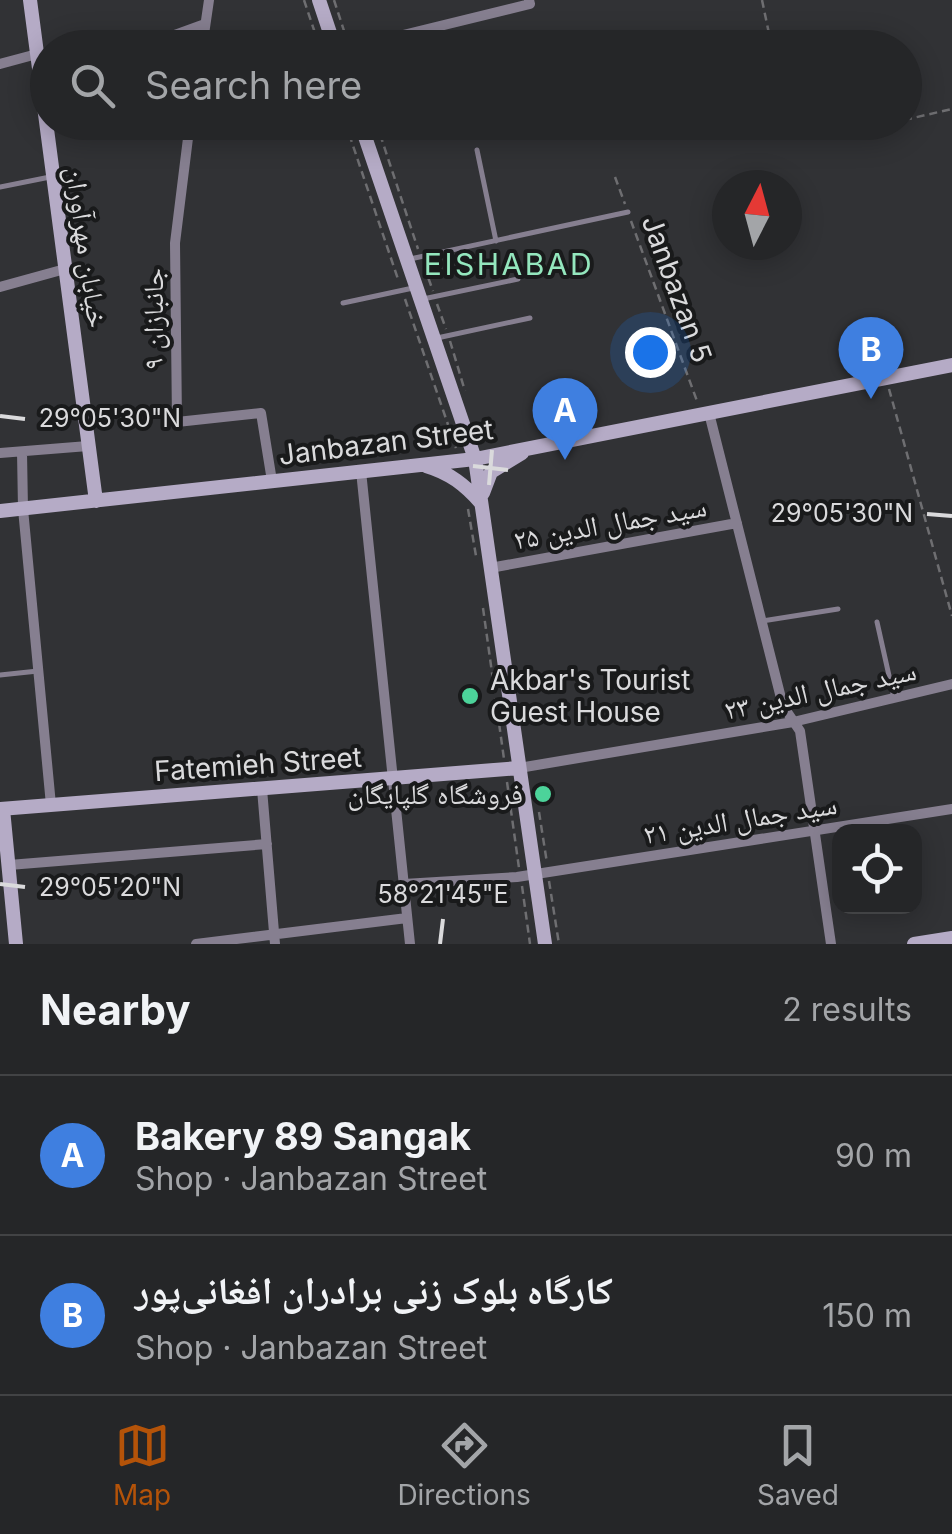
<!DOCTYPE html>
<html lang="en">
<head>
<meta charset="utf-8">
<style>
	:root { --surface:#252628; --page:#313234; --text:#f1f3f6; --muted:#a3a5a8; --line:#424345; --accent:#b45309 }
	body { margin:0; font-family:Inter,"Noto Naskh Arabic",sans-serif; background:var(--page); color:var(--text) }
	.controls { position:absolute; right:30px; bottom:30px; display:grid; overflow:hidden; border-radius:20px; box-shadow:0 5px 25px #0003 }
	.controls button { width:90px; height:90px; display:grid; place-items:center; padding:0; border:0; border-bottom:2px solid var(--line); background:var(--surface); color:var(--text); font:50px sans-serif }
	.compass { position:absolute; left:712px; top:170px; width:90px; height:90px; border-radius:50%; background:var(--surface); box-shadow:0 5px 25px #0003; rotate:6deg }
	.you { position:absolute; left:650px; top:352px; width:35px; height:35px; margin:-25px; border:8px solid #fff; border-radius:50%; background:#1a73e8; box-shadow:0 0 0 15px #1a73e833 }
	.badge { display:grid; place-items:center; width:65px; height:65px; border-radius:50%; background:var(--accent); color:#fff; font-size:32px; font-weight:700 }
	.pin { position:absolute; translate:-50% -82px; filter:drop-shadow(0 2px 5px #0008) }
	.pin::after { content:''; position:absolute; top:52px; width:35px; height:30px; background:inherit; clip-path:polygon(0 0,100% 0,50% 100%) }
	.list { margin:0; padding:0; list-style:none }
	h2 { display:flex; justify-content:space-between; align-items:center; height:130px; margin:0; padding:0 40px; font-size:42px }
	h2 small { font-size:32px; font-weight:400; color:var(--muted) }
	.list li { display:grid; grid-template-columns:65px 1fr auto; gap:30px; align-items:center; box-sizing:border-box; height:160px; padding:0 40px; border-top:2px solid var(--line) }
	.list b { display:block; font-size:38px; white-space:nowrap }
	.list p { margin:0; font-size:32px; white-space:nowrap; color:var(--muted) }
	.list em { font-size:32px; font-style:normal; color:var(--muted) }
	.icon { flex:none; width:55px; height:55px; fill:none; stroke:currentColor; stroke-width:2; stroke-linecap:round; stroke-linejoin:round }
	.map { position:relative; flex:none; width:952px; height:944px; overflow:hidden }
	.search { position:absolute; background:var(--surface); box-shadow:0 5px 25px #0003; left:30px; right:30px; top:30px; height:110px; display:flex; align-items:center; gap:25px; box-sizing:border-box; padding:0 35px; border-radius:55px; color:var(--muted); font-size:38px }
	.sheet { height:450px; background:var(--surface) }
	nav { display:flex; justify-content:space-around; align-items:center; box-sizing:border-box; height:140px; border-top:2px solid var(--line); background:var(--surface); font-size:28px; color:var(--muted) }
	nav a { display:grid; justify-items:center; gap:5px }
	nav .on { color:var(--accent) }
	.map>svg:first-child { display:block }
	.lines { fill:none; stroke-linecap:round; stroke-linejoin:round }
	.path { stroke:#6e6e71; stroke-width:2.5; stroke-dasharray:8 5; stroke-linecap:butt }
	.lane { stroke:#867f90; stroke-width:5 }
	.street { stroke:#867f90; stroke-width:10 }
	.secondary { stroke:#b5abc6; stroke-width:14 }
	.ticks { fill:none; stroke:#dadadc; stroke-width:4 }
	.poi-dot { fill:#4cd39a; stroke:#191a1b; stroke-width:4 }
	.labels { text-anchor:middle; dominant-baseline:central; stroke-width:8; stroke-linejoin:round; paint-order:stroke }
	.street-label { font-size:28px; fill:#dadadc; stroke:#191a1b }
	.poi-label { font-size:28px; fill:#dadadc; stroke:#191a1b; text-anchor:start }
	.neighbourhood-label { font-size:30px; letter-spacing:2.5px; fill:#94e7be; stroke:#191a1b }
	.ticks-label { font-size:25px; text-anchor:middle; fill:#dadadc; stroke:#191a1b; stroke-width:8; stroke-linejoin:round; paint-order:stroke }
</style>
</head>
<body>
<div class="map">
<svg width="952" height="944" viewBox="0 0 952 944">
	<rect width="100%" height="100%" fill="#313235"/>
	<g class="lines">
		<!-- path -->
		<path class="path" d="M 304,0 L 320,48
			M 334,0 L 346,37
			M 762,0 L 772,48
			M 904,120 L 952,109
			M 345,122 L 399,282
			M 376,122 L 418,249
			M 831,138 L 896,122
			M 615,177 L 625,204
			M 631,221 L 697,401
			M 424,266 L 433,291
			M 405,299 L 456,448
			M 437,304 L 446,329
			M 450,341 L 465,391
			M 889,389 L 952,616
			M 468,509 L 476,556
			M 483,608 L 504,759
			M 507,782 L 519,868
			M 539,812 L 547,863
			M 549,881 L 559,944
			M 522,886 L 530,944"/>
		<!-- lane -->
		<path class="lane" d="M 477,150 L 496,241
			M 0,187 L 50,177
			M 410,259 L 628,212
			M 423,299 L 518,279
			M 343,303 L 413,288
			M 437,338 L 530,318
			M 762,621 L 838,609
			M 877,622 L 894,698
			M 0,675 L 38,671"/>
		<!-- street -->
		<path class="street" d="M 139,48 L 205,24
			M 202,48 L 209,0
			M 350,48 L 530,4 L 529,0
			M 0,64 L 37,54
			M 190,122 L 175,243 L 177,422 L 261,413 L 272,481
			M 0,287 L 65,269
			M 709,413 L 783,706 L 800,731 L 831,944
			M 22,452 L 23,509 L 51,805
			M 0,453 L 88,446
			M 361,471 L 410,944
			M 490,568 L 737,523
			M 519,768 L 793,722 L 952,684
			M 262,789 L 275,944
			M 9,865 L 267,844
			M 404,884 L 517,877 L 952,809
			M 196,944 L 407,918"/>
		<!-- secondary -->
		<path class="secondary" d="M 30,0 L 96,501
			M 319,0 L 335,48
			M 360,122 L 475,459 L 545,944
			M 426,466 C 450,473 465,485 481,503
			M 483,493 L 491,472 L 522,453
			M 0,511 L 475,459 L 952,365
			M 0,809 L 519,768
			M 3,809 L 16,944
			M 914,944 L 952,938"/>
	</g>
	<!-- ticks -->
	<path class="ticks" d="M 0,416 L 25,419M 473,466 L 508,470M 489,485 L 492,450M 927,514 L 952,516M 0,884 L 25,887M 440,944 L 443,919"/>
	<!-- markers -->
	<g class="poi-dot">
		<circle cx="470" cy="696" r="10"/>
		<circle cx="543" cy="794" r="10"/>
	</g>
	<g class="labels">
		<!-- street labels -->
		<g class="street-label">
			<text transform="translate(87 247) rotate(82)">خیابان مهرآوران</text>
			<text transform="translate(677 289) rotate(70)">Janbazan 5</text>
			<text transform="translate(153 319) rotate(-90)">جانبازان ۹</text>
			<text transform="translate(386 442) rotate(-7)">Janbazan Street</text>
			<text transform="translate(610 523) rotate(-10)">سید جمال الدین ۲۵</text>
			<text transform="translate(820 690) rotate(-12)">سید جمال الدین ۲۳</text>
			<text transform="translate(258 764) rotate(-4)">Fatemieh Street</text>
			<text transform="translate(740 819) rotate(-9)">سید جمال الدین ۲۱</text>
		</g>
		<!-- poi labels -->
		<g class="poi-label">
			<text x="490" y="680">Akbar's Tourist<tspan x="490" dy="32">Guest House</tspan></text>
			<text x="523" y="794" text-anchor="end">فروشگاه گلپایگان</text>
		</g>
		<!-- neighbourhood labels -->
		<g class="neighbourhood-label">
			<text x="509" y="264">EISHABAD</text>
		</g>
	</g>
	<g class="ticks-label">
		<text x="110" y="427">29°05'30"N</text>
		<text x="842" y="522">29°05'30"N</text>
		<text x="110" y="896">29°05'20"N</text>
		<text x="443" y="903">58°21'45"E</text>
	</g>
</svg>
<div class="controls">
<button><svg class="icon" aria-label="locate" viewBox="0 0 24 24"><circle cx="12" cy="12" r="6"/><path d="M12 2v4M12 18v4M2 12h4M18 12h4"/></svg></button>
</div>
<svg class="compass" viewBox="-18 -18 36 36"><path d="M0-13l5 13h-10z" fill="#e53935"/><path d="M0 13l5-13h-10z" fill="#a3a5a8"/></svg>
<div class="you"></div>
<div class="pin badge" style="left:565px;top:460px;background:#3f7fe0">A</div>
<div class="pin badge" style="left:871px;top:399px;background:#3f7fe0">B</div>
<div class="search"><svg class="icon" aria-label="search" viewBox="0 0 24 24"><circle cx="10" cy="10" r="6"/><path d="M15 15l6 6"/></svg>Search here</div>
</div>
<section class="sheet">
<h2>Nearby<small>2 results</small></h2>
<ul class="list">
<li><span class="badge" style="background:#3f7fe0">A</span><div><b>Bakery 89 Sangak</b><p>Shop · Janbazan Street</p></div><em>90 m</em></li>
<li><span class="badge" style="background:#3f7fe0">B</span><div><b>کارگاه بلوک زنی برادران افغانی‌پور</b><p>Shop · Janbazan Street</p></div><em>150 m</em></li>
</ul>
</section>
<nav>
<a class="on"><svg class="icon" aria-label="map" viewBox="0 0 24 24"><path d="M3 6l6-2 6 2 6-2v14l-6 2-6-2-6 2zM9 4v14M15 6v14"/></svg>Map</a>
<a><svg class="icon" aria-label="directions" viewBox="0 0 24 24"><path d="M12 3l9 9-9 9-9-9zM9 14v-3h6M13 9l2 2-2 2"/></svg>Directions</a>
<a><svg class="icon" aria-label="saved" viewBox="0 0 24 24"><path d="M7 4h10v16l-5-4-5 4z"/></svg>Saved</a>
</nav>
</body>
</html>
